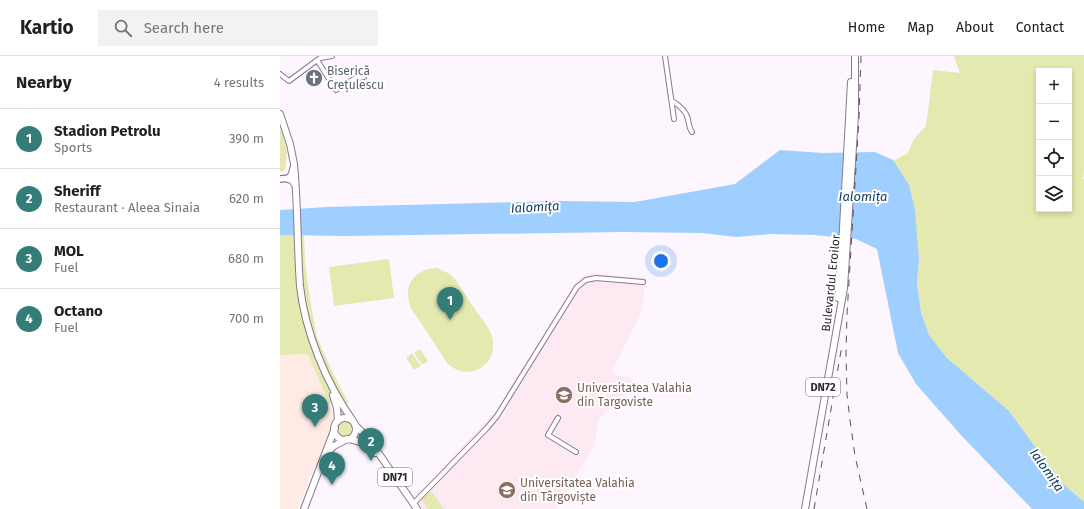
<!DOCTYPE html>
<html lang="en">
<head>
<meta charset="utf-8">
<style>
	:root { --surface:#fff; --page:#f2f2f2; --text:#202124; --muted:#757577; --line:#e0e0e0; --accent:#337c78 }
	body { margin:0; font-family:"Fira Sans",sans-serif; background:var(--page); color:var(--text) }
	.controls { position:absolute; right:12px; top:12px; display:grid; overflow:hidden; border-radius:0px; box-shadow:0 2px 6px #0003 }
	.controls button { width:36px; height:36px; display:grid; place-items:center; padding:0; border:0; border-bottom:1px solid var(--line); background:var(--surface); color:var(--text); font:20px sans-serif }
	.you { position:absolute; left:381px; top:205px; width:14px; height:14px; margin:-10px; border:3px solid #fff; border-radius:50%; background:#1a73e8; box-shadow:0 0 0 6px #1a73e833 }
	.badge { display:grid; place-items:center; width:26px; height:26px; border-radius:50%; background:var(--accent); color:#fff; font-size:13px; font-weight:700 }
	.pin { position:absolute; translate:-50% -33px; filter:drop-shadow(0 1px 2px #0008) }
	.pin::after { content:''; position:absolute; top:21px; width:14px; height:12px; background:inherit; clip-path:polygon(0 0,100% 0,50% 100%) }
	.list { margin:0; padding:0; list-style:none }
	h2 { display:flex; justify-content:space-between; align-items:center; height:52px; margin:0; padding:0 16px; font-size:17px }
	h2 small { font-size:13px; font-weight:400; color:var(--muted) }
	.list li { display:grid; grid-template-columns:26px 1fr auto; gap:12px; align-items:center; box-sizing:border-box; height:60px; padding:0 16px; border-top:1px solid var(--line) }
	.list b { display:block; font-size:15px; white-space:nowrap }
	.list p { margin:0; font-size:13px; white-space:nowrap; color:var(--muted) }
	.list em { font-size:13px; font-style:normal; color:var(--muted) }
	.icon { flex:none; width:22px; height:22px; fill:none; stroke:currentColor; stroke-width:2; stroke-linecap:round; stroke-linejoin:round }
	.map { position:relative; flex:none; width:804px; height:453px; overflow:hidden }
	header { display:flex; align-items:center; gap:24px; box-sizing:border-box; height:56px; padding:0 20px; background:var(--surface); border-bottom:1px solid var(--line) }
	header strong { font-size:19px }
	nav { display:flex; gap:22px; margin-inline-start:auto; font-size:14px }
	.search { width:280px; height:36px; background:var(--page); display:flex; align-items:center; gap:10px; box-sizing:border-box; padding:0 14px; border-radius:0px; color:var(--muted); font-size:15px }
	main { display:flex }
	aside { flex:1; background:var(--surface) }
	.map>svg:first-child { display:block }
	.commercial { fill:#ffeae4 }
	.education { fill:#fce9f2 }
	.green { fill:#e4e9af; fill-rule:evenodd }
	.water { fill:#9ecffe }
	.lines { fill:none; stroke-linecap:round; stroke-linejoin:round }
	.minor-casing { stroke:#8a798c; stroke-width:6 }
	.secondary-casing { stroke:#8a798c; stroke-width:8 }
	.primary-casing { stroke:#8a798c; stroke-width:8 }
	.minor { stroke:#fff; stroke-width:4 }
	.secondary { stroke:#fff; stroke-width:5.5 }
	.primary { stroke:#fff; stroke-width:6 }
	.rail { stroke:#5b535c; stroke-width:1; stroke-dasharray:7 7; stroke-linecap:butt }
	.labels { text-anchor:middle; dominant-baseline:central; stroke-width:4; stroke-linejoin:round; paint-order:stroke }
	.shield { fill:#fff; stroke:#6d686e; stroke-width:1 }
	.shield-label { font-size:11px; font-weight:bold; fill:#2f2830 }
	.worship-label { font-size:12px; fill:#5b616d; stroke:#fff; text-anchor:start }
	.street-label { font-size:12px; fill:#2f2830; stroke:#fff }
	.education-label { font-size:12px; fill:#785e54; stroke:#fff; text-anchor:start }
	.water-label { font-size:13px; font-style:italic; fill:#133f65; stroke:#fff }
</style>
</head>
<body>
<header>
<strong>Kartio</strong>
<div class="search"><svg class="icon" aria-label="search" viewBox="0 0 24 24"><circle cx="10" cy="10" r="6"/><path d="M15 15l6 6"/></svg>Search here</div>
<nav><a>Home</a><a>Map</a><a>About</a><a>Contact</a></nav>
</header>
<main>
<aside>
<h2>Nearby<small>4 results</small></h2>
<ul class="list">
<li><span class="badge">1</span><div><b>Stadion Petrolu</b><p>Sports</p></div><em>390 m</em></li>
<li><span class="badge">2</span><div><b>Sheriff</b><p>Restaurant · Aleea Sinaia</p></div><em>620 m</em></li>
<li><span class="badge">3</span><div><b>MOL</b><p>Fuel</p></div><em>680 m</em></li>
<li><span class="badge">4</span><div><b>Octano</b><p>Fuel</p></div><em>700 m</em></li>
</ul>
</aside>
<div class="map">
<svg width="804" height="453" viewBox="0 0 804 453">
	<rect width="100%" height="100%" fill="#fef6ff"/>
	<!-- commercial -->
	<path class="commercial" d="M 28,298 L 52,355 L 53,364 L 52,370 L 17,453 L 0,453 L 0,299 Z"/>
	<!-- education -->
	<path class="education" d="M 311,217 L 324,218 L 366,222 L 362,255 L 332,315 L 337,320 L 349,321 L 355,327 L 319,363 L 314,390 L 276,453 L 143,453 L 135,441 L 209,362 L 218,352 L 295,227 L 302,221 Z"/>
	<!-- green -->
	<path class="green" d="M 674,0 L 804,0 L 804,114 L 803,123 L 804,123 L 804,446 L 781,426 L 729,355 L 667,302 L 649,279 L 641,256 L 637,228 L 639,204 L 613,105 L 628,97 L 634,83 L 645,71 L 647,63 L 653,14 L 680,17 ZM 759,15 L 789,15 L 789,153 L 759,153 Z
		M 0,75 L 2,75 L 7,96 L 5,114 L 0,116 Z
		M 0,179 L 24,179 L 25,207 L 31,249 L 37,281 L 53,317 L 69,348 L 60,347 L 66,359 L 60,359 L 57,347 L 49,347 L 28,298 L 0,299 Z
		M 109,203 L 114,242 L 54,250 L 49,211 Z
		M 157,212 L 170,218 L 175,223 C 182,234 189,244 196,255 C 201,262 208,270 211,278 C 217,293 211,307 197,314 C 186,318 176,315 168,308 L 131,252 C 122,230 134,213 157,212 Z
		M 140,293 L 148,305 L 142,309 L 134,297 Z
		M 132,297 L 141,310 L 134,314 L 126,302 Z
		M57 373a8 8 0 1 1 16 0a8 8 0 1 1-16 0Z
		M 148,436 L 152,436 L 164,453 L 148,453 L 141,443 Z"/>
	<!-- water -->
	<path class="water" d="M 500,94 L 543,97 L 595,96 L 613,104 L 629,129 L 635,154 L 639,204 L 637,228 L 641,256 L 649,279 L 667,302 L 729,355 L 781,426 L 804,446 L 804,453 L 752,453 L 680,378 L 636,328 L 618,297 L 597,193 L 576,183 L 535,179 L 491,178 L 456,181 L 422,177 L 342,176 L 66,180 L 0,179 L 0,154 L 47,151 L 279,145 L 355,146 L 455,128 Z"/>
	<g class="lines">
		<defs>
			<path id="minor" d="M 385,0 L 394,63
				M 37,4 L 56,34 L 74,23 L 84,21
				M 0,18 L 9,25 L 40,2 L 52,0
				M 392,45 C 399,49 406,55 408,63 C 409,68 409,72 412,76
				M 278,362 L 268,379 L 296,396
				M 133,448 L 207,372 L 217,360 L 297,231 L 306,224 L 316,222 L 363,226"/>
			<path id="secondary" d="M 0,123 L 12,122"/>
			<path id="primary" d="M 0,58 L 10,88 L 14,108 C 18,148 17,189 20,230 C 25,276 46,327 73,365
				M 13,113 L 12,118 L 8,123 L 12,124 L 15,129
				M 558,242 L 561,208 L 571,26
				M 53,339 L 57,352 L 58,365
				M54 373a11 11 0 1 1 22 0a11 11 0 1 1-22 0Z
				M 75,369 L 84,378 L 95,392 L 137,453
				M 69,383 C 80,385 89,389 95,397
				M 47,397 L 54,390 L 67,383
				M 24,453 L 55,372
				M 525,453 L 564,232 L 575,59 L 575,0"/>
		</defs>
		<!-- minor casing -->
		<use href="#minor" class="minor-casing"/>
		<!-- secondary casing -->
		<use href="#secondary" class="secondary-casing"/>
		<!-- primary casing -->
		<use href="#primary" class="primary-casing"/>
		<!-- minor -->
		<use href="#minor" class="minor"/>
		<!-- secondary -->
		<use href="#secondary" class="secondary"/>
		<!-- primary -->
		<use href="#primary" class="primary"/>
		<!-- rail -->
		<path class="rail" d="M 581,0 L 579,62 L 567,258 L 566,297 L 567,339 L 570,364 L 575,400 L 587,453
			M 534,453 L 562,289"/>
	</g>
	<!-- icons -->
	<defs>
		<symbol id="church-disc" viewBox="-11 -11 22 22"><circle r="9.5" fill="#6b7280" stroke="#fff"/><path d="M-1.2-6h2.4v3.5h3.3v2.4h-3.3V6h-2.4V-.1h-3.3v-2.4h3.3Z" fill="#fff"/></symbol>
		<symbol id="university-disc" viewBox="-11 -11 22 22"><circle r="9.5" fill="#8d6e63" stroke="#fff"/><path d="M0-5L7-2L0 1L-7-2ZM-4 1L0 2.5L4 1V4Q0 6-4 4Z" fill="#fff"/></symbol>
		<symbol id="school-disc" viewBox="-11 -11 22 22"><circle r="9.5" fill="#8d6e63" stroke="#fff"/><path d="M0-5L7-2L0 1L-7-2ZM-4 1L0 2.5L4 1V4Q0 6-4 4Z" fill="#fff"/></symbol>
	</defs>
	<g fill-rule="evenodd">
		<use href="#church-disc" x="24" y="12" width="20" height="20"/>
		<use href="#university-disc" x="274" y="329" width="20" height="20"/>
		<use href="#school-disc" x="217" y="424" width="20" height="20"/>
	</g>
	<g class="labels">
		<!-- shield labels -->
		<g class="shield">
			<rect x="526" y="322" width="34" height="18" rx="3"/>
			<rect x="98" y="412" width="34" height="18" rx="3"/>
		</g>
		<g class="shield-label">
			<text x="543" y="331">DN72</text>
			<text x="115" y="421">DN71</text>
		</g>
		<!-- worship labels -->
		<g class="worship-label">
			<text x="47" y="15">Biserică<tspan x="47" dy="14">Crețulescu</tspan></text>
		</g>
		<!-- street labels -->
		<g class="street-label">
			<text transform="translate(551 227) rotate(-84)">Bulevardul Eroilor</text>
		</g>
		<!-- education labels -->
		<g class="education-label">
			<text x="297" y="332">Universitatea Valahia<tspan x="297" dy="14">din Targoviste</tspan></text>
			<text x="240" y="427">Universitatea Valahia<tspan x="240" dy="14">din Târgoviște</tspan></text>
		</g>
		<!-- water labels -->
		<g class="water-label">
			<text x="583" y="140">Ialomița</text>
			<text transform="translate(255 151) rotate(-3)">Ialomița</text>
			<text transform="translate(767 414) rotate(55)">Ialomița</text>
		</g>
	</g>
</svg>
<div class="controls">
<button>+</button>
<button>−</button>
<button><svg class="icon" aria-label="locate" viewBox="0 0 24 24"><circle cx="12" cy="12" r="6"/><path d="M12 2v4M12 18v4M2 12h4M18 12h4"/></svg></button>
<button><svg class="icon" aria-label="layers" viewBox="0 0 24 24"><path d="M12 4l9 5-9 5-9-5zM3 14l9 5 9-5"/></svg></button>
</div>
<div class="you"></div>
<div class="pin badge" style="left:170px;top:264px">1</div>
<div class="pin badge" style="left:91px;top:405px">2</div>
<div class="pin badge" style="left:35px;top:371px">3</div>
<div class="pin badge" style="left:52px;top:429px">4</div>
</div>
</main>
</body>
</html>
